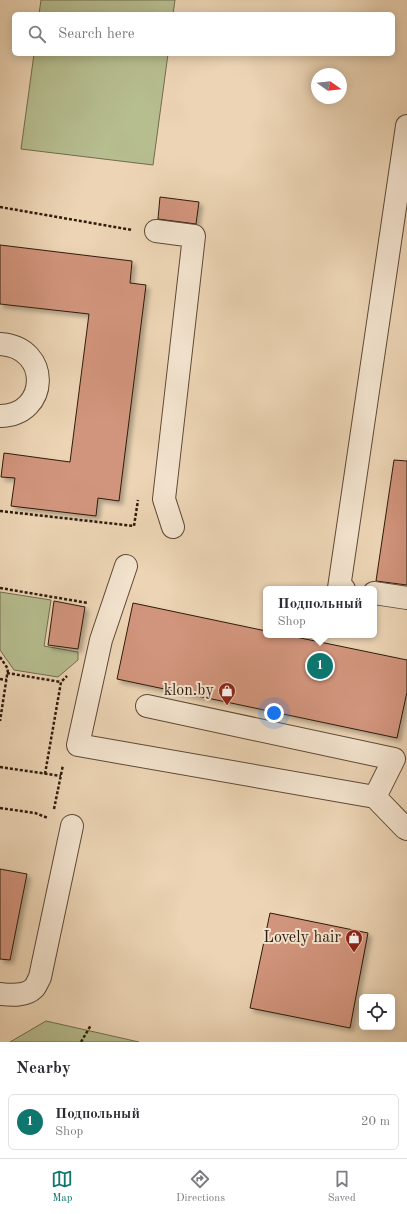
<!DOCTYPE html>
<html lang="en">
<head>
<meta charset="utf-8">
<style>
	:root { --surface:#fff; --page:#f7f7f7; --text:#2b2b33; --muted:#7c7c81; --line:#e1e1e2; --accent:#0f766e }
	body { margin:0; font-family:"Old Standard TT",serif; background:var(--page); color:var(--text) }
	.controls { position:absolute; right:12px; bottom:12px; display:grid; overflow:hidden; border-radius:6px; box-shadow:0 2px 10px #0003 }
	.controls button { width:36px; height:36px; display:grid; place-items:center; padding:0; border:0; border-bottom:1px solid var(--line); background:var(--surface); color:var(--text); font:20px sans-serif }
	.compass { position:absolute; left:311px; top:68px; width:36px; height:36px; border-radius:50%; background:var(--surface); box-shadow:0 2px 10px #0003; rotate:105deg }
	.you { position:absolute; left:274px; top:713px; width:14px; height:14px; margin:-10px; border:3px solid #fff; border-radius:50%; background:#1a73e8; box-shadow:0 0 0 6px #1a73e833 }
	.badge { display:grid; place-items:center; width:26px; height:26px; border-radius:50%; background:var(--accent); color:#fff; font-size:13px; font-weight:700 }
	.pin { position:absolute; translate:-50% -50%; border:2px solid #fff; box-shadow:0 1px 4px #0006 }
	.popup { position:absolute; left:263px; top:586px; width:114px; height:52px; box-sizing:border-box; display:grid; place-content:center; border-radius:6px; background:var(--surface); filter:drop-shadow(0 1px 3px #0005); font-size:13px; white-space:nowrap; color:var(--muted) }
	.popup b { font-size:15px; color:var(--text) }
	.popup::after { content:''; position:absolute; left:50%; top:100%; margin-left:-8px; border:8px solid transparent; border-top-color:var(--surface) }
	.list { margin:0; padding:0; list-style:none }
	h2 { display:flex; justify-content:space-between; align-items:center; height:52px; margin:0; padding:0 16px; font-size:17px }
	h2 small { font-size:13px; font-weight:400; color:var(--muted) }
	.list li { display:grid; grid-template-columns:26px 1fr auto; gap:12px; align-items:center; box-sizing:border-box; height:56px; margin:0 8px 8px; padding:0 8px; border:1px solid var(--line); border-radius:6px }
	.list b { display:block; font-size:15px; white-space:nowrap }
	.list p { margin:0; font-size:13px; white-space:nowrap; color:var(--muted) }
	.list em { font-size:13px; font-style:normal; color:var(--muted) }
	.icon { flex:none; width:22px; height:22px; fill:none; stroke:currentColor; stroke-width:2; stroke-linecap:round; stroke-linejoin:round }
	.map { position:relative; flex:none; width:407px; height:1042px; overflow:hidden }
	.search { position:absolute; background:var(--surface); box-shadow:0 2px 10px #0003; left:12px; right:12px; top:12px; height:44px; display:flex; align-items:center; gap:10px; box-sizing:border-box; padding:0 14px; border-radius:6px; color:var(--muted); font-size:15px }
	.sheet { height:116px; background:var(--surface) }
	nav { display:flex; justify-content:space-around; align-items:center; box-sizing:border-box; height:56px; border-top:1px solid var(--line); background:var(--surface); font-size:11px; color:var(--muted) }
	nav a { display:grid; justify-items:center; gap:2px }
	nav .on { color:var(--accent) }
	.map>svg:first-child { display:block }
	.green { fill:#b6bd8f; stroke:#726c4e }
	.building { fill:#d1947b; stroke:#2e1c0c; filter:url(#shadow) }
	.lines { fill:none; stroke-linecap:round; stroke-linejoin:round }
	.minor-casing { stroke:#5e4a36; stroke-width:24 }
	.path { stroke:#2e1c0c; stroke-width:2.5; stroke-dasharray:3 2; stroke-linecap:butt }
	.minor { stroke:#f3e3ce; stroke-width:22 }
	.labels { text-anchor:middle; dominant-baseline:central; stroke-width:4; stroke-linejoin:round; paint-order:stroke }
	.poi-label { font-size:16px; fill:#2e1c0c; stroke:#f3e3ce; text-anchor:end }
</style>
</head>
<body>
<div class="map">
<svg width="407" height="1042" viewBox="0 0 407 1042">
	<defs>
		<filter id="shadow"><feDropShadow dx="3.5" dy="3.5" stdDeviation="2" flood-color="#0004"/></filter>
	</defs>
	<rect width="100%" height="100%" fill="#ecd4b4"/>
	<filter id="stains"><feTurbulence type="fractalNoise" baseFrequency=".005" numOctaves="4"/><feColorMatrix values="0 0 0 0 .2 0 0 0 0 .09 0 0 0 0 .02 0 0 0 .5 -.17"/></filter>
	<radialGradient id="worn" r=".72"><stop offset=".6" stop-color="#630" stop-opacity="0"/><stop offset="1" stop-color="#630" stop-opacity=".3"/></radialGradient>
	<!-- green -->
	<path class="green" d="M 41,0 L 175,0 L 173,14 L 39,14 Z
		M 34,54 L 168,54 L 153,165 L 21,149 Z
		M 0,592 L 51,600 L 44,646 L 78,652 L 78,660 L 58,677 L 14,670 L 0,650 Z
		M 46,1021 L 139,1042 L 10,1042 Z"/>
	<!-- building -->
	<path class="building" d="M 160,197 L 199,202 L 196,224 L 158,219 Z
		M 0,245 L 132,261 L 130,283 L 146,285 L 119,501 L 98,498 L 96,516 L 11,506 L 15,478 L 1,477 L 4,453 L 70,462 L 89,314 L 0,304 Z
		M 394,460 L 407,461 L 407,585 L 376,581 Z
		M 54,601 L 85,607 L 78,649 L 48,645 Z
		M 133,603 L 266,631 L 266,635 L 286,635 L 407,660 L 407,692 L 397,738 L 117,679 Z
		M 0,869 L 27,874 L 10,960 L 0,959 Z
		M 270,913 L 368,933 L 350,1028 L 250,1008 Z"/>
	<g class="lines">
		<defs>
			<path id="minor" d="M 156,231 L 194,236 L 164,499 L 173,527
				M 0,344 C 52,347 49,416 0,416
				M 126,566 L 101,640 L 78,745 L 375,797 L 405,828 L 407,829
				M 344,589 L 339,588 L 407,126
				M 374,593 L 407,598
				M 147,706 L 394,759 L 375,797
				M 0,994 C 10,995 25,997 34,988 C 36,986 38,981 40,977 L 72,826"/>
		</defs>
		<!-- minor casing -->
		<use href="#minor" class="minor-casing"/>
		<!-- path -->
		<path class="path" d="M 0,207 L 132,230
			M 0,511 L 134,526 L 138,500
			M 0,588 L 88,603
			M 0,657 L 8,669 L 0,721
			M 7,673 L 61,682
			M 0,679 L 7,680
			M 0,767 L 61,776
			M 45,774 L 61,682 L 67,676
			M 0,808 L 35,813 L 48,818
			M 54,809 L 63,765
			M 81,1042 L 91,1025"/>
		<!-- minor -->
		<use href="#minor" class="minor"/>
	</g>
	<!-- icons -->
	<defs>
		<symbol id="shop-pin" viewBox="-11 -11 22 30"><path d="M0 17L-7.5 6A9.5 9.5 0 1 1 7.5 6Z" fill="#8f2418" stroke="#f3e3ce"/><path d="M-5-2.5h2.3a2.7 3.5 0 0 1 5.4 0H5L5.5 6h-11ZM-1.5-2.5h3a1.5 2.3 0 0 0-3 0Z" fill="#fff"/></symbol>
	</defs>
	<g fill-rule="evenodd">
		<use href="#shop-pin" x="217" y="681" width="20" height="27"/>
		<use href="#shop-pin" x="344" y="928" width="20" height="27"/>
	</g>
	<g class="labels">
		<!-- poi labels -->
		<g class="poi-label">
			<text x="214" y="691">klon.by</text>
			<text x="341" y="938">Lovely hair</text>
		</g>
	</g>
	<rect width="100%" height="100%" filter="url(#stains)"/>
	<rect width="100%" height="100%" fill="url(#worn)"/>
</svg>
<div class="controls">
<button><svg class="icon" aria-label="locate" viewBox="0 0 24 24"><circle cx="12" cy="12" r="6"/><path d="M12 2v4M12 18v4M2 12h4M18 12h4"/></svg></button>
</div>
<svg class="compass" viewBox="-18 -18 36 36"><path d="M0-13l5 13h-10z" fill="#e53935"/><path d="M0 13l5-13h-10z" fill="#7c7c81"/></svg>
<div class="you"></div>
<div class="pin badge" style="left:320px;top:666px">1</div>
<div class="popup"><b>Подпольный</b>Shop</div>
<div class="search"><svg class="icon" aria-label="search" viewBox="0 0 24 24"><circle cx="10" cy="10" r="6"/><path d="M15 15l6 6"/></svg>Search here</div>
</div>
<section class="sheet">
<h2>Nearby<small></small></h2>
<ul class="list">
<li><span class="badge">1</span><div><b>Подпольный</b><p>Shop</p></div><em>20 m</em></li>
</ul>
</section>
<nav>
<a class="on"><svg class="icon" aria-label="map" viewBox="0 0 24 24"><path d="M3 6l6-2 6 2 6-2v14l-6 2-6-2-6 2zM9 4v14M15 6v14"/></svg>Map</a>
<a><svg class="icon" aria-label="directions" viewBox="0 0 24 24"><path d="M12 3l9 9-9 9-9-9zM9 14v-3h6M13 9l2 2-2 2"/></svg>Directions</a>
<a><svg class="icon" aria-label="saved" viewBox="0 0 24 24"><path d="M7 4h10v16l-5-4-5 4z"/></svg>Saved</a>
</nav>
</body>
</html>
